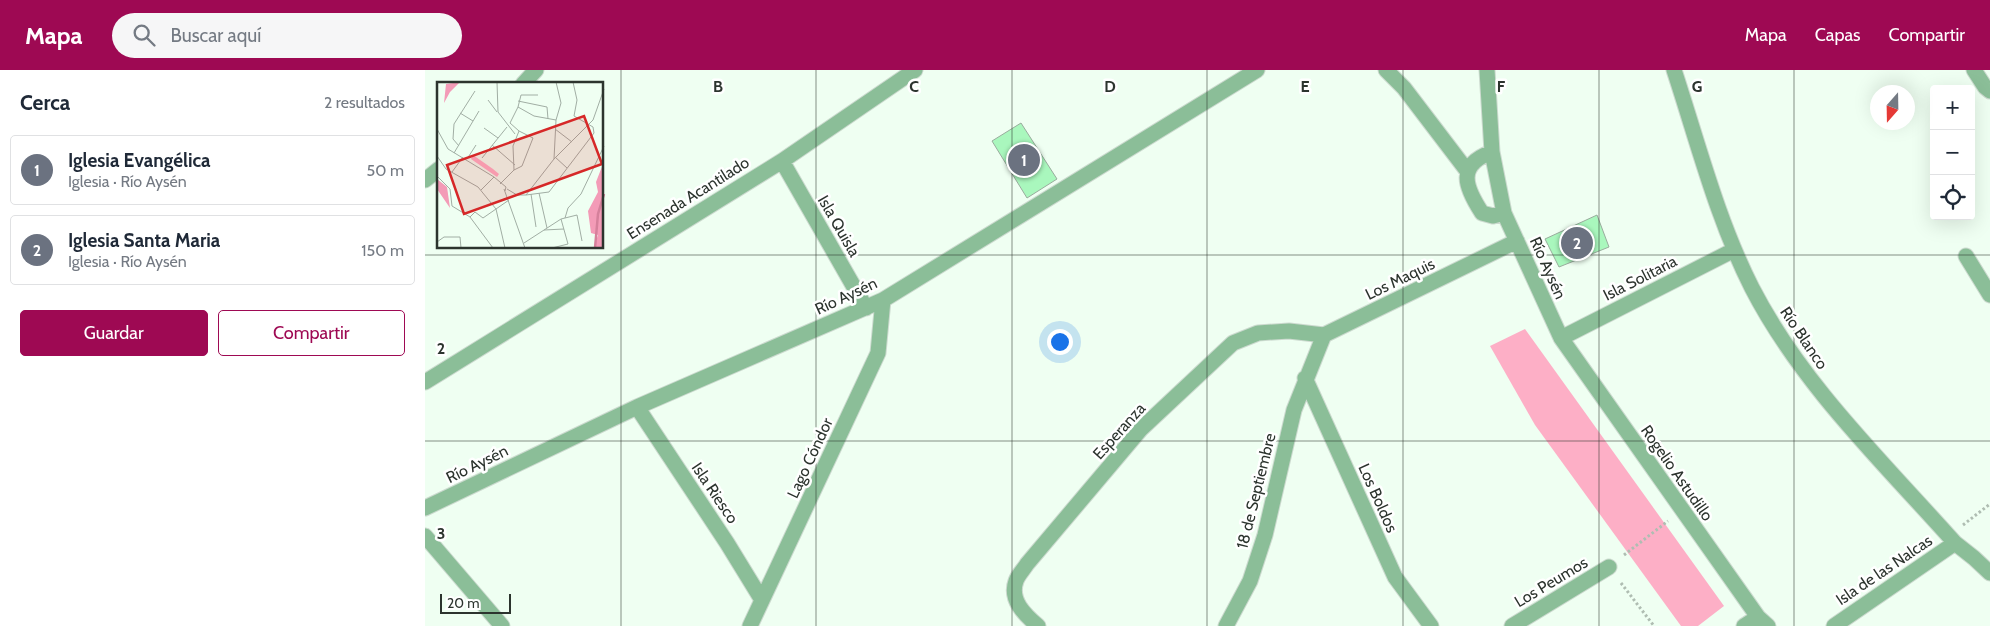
<!DOCTYPE html>
<html lang="es">
<head>
<meta charset="utf-8">
<style>
	:root { --surface:#fff; --page:#f6f6f7; --text:#1f2937; --muted:#747a83; --line:#e0e1e3; --accent:#9e0953 }
	body { margin:0; font-family:Cabin,sans-serif; background:var(--page); color:var(--text) }
	.controls { position:absolute; right:15px; top:15px; display:grid; overflow:hidden; border-radius:5px; box-shadow:0 5px 20px #0002 }
	.controls button { width:45px; height:45px; display:grid; place-items:center; padding:0; border:0; border-bottom:1px solid var(--line); background:var(--surface); color:var(--text); font:25px sans-serif }
	.compass { position:absolute; left:1445px; top:15px; width:45px; height:45px; border-radius:50%; background:var(--surface); box-shadow:0 5px 20px #0002; rotate:200deg }
	.scale { position:absolute; left:15px; bottom:12px; width:71px; box-sizing:border-box; padding-left:5px; border:2px solid #2c342e; border-top:0; font-size:14px; line-height:18px; white-space:nowrap; color:#2c342e; -webkit-text-stroke:4px #fff; paint-order:stroke }
	.you { position:absolute; left:634px; top:271px; width:18px; height:18px; margin:-12px; border:4px solid #fff; border-radius:50%; background:#1a73e8; box-shadow:0 0 0 8px #1a73e833 }
	.badge { display:grid; place-items:center; width:32px; height:32px; border-radius:50%; background:var(--accent); color:#fff; font-size:16px; font-weight:700 }
	.pin { position:absolute; translate:-50% -50%; border:2px solid #fff; box-shadow:0 1px 5px #0006 }
	.list { margin:0; padding:0; list-style:none }
	h2 { display:flex; justify-content:space-between; align-items:center; height:65px; margin:0; padding:0 20px; font-size:21px }
	h2 small { font-size:16px; font-weight:400; color:var(--muted) }
	.list li { display:grid; grid-template-columns:32px 1fr auto; gap:15px; align-items:center; box-sizing:border-box; height:70px; margin:0 10px 10px; padding:0 10px; border:1px solid var(--line); border-radius:5px }
	.list b { display:block; font-size:19px; white-space:nowrap }
	.list p { margin:0; font-size:16px; white-space:nowrap; color:var(--muted) }
	.list em { font-size:16px; font-style:normal; color:var(--muted) }
	.actions { display:flex; gap:10px; padding:15px 20px }
	.actions a { flex:1; padding:11px 0; border:1px solid var(--accent); border-radius:5px; text-align:center; font-size:18px; color:var(--accent) }
	.actions .main { background:var(--accent); color:#fff }
	.icon { flex:none; width:28px; height:28px; fill:none; stroke:currentColor; stroke-width:2; stroke-linecap:round; stroke-linejoin:round }
	.map { position:relative; flex:none; width:1565px; height:556px; overflow:hidden }
	header { display:flex; align-items:center; gap:30px; box-sizing:border-box; height:70px; padding:0 25px; background:var(--accent); color:#fff }
	header strong { font-size:24px }
	nav { display:flex; gap:28px; margin-inline-start:auto; font-size:18px }
	.search { width:350px; height:45px; background:var(--page); display:flex; align-items:center; gap:12px; box-sizing:border-box; padding:0 18px; border-radius:28px; color:var(--muted); font-size:19px }
	main { display:flex }
	aside { flex:1; background:var(--surface) }
	.map>svg:first-child { display:block }
	.green { fill:#fdafc6 }
	.building { fill:#a9f7bd; stroke:#99ac9d }
	.lines { fill:none; stroke-linecap:round; stroke-linejoin:round }
	.minor-casing { stroke:#ccdacf; stroke-width:17 }
	.path { stroke:#afbdb2; stroke-width:3; stroke-dasharray:2.5 2.5; stroke-linecap:butt }
	.minor { stroke:#8bbe98; stroke-width:15 }
	.grid { fill:none; stroke:#2c342e; stroke-width:1; stroke-opacity:0.55 }
	.labels { text-anchor:middle; dominant-baseline:central; stroke-width:5; stroke-linejoin:round; paint-order:stroke }
	.street-label { font-size:16px; fill:#2c342e; stroke:#fff }
	.inset-river { fill:none; stroke:#d5809b; stroke-width:2.5 }
	.inset-road { fill:none; stroke:#a1aea4; stroke-width:1 }
	.view { fill:#d62828; fill-opacity:0.15; stroke:#d62828; stroke-width:2.5 }
	.inset-edge { fill:none; stroke:#2c342e; stroke-width:2.5 }
	.grid-label { font-size:16px; text-anchor:middle; font-weight:bold; fill:#2c342e; stroke:#fff; stroke-width:5; stroke-linejoin:round; paint-order:stroke }
</style>
</head>
<body>
<header>
<strong>Mapa</strong>
<div class="search"><svg class="icon" aria-label="search" viewBox="0 0 24 24"><circle cx="10" cy="10" r="6"/><path d="M15 15l6 6"/></svg>Buscar aquí</div>
<nav><a>Mapa</a><a>Capas</a><a>Compartir</a></nav>
</header>
<main>
<aside>
<h2>Cerca<small>2 resultados</small></h2>
<ul class="list">
<li><span class="badge" style="background:#6b7280">1</span><div><b>Iglesia Evangélica</b><p>Iglesia · Río Aysén</p></div><em>50 m</em></li>
<li><span class="badge" style="background:#6b7280">2</span><div><b>Iglesia Santa Maria</b><p>Iglesia · Río Aysén</p></div><em>150 m</em></li>
</ul>
<div class="actions"><a class="main">Guardar</a><a>Compartir</a></div>
</aside>
<div class="map">
<svg width="1565" height="556" viewBox="0 0 1565 556">
	<rect width="100%" height="100%" fill="#effff2"/>
	<!-- green -->
	<path class="green" d="M 1100,259 L 1299,536 L 1273,556 L 1256,556 L 1110,355 L 1065,276 Z"/>
	<!-- building -->
	<path class="building" d="M 596,53 L 632,109 L 602,128 L 567,71 Z
		M 1172,145 L 1184,177 L 1134,197 L 1120,169 Z"/>
	<g class="lines">
		<defs>
			<path id="minor" d="M 961,0 L 979,18 L 1043,102
				M 1062,0 L 1067,82 L 1079,143 L 1136,268 L 1333,547 L 1343,556
				M 1249,0 C 1273,73 1292,149 1327,218 C 1377,315 1458,392 1530,473 L 1549,488 L 1565,503
				M 1549,0 L 1560,17 L 1565,21
				M 98,14 L 111,0
				M 1067,82 C 1031,95 1040,117 1057,143 L 1068,146 L 1079,143
				M 357,91 L 441,238
				M 0,110 L 14,99
				M 1541,186 L 1565,225
				M 1136,268 L 1309,180
				M 880,308 L 970,507 L 1006,556
				M 0,312 L 357,91 L 490,0
				M 212,337 L 302,473 L 337,530
				M 0,438 L 212,337 L 458,230 L 832,0
				M 0,466 L 77,556
				M 325,556 L 453,283 L 458,230
				M 613,556 C 600,545 584,530 591,511 C 593,505 599,499 602,494 L 716,359 L 808,273 L 833,263 L 864,261 L 899,265
				M 801,556 L 825,511 L 840,465 L 869,340 L 899,265 L 1092,171
				M 1087,556 L 1184,497
				M 1319,556 L 1333,547
				M 1409,556 L 1530,473"/>
		</defs>
		<!-- minor casing -->
		<use href="#minor" class="minor-casing"/>
		<!-- path -->
		<path class="path" d="M 1538,455 L 1565,434
			M 1199,485 L 1243,451
			M 1196,513 L 1229,556"/>
		<!-- minor -->
		<use href="#minor" class="minor"/>
	</g>
	<!-- grid -->
	<path class="grid" d="M 196,0 L 196,556M 391,0 L 391,556M 587,0 L 587,556M 782,0 L 782,556M 978,0 L 978,556M 1174,0 L 1174,556M 1369,0 L 1369,556M 0,185 L 1565,185M 0,371 L 1565,371"/>
	<g class="labels">
		<!-- street labels -->
		<g class="street-label">
			<text transform="translate(263 128) rotate(-32)">Ensenada Acantilado</text>
			<text transform="translate(414 156) rotate(60)">Isla Quisla</text>
			<text transform="translate(1123 198) rotate(66)">Río Aysén</text>
			<text transform="translate(1215 208) rotate(-27)">Isla Solitaria</text>
			<text transform="translate(975 209) rotate(-26)">Los Maquis</text>
			<text transform="translate(421 226) rotate(-25)">Río Aysén</text>
			<text transform="translate(1379 268) rotate(56)">Río Blanco</text>
			<text transform="translate(694 361) rotate(-48)">Esperanza</text>
			<text transform="translate(385 388) rotate(-65)">Lago Cóndor</text>
			<text transform="translate(52 394) rotate(-26)">Río Aysén</text>
			<text transform="translate(1252 403) rotate(55)">Rogelio Astudillo</text>
			<text transform="translate(831 421) rotate(-76)">18 de Septiembre</text>
			<text transform="translate(290 423) rotate(56)">Isla Riesco</text>
			<text transform="translate(953 428) rotate(66)">Los Boldos</text>
			<text transform="translate(1459 500) rotate(-34)">Isla de las Nalcas</text>
			<text transform="translate(1126 512) rotate(-31)">Los Peumos</text>
		</g>
	</g>
	<!-- overview -->
	<g transform="translate(12 12)">
		<rect width="166" height="166" fill="#effff2"/>
		<path d="M 36,73 L 56,87 L 62,92 L 60,95 L 34,77 Z" fill="#fdafc6"/>
		<path d="M 23,0 L 13,10 L 7,21 L 9,2 ZM 166,82 L 166,166 L 151,166 L 157,165 L 161,153 L 154,151 L 151,129 L 161,110 L 159,100 ZM 0,97 L 10,105 L 13,126 L 0,107 Z" fill="#f39bb7"/>
		<path class="inset-river" d="M 158,166 L 161,132 L 167,112"/>
		<path class="inset-road" d="M 60,0 L 61,30 L 78,52M 101,13 L 84,13 L 81,25 L 97,34 L 119,38M 51,18 L 60,30M 81,19 L 110,25 L 111,37M 23,31 L 36,39M 47,46 L 61,56M 0,47 L 11,67 L 57,95 L 69,105 L 68,109M 118,47 L 135,60M 55,63 L 78,83M 22,64 L 16,57 L 17,42 L 38,9M 17,71 L 42,29M 0,74 L 9,87 L 41,105 L 59,127 L 68,166M 118,75 L 130,86M 45,76 L 70,45M 30,77 L 39,63M 117,77 L 119,38 L 124,21 L 119,0M 77,88 L 85,84 L 96,56 L 82,49M 15,90 L 26,75M 0,94 L 13,107 L 15,124 L 33,135 L 38,130 L 46,136 L 72,118M 63,102 L 77,88 L 76,64 L 82,49 L 73,41 L 81,25M 67,107 L 88,166M 70,107 L 80,113 L 89,113 L 117,77 L 156,38 L 167,7M 44,108 L 57,95M 102,111 L 110,146M 94,112 L 99,145M 89,113 L 112,110 L 157,51 L 156,45 L 137,34 L 140,18 L 136,0M 33,135 L 56,166M 128,136 L 131,126 L 144,112 L 167,64M 107,148 L 127,147M 0,160 L 7,155 L 23,155 L 24,166M 87,161 L 124,137 L 140,133 L 145,159M 115,166 L 131,162 L 124,137"/>
		<path class="view" d="M 147,34 L 165,82 L 27,132 L 10,83 Z"/>
		<rect width="166" height="166" class="inset-edge"/>
	</g>
	<g class="grid-label">
		<text x="293" y="22">B</text>
		<text x="489" y="22">C</text>
		<text x="685" y="22">D</text>
		<text x="880" y="22">E</text>
		<text x="1076" y="22">F</text>
		<text x="1272" y="22">G</text>
		<text x="16" y="284">2</text>
		<text x="16" y="469">3</text>
	</g>
</svg>
<div class="controls">
<button>+</button>
<button>−</button>
<button><svg class="icon" aria-label="locate" viewBox="0 0 24 24"><circle cx="12" cy="12" r="6"/><path d="M12 2v4M12 18v4M2 12h4M18 12h4"/></svg></button>
</div>
<svg class="compass" viewBox="-18 -18 36 36"><path d="M0-13l5 13h-10z" fill="#e53935"/><path d="M0 13l5-13h-10z" fill="#747a83"/></svg>
<div class="scale">20 m</div>
<div class="you"></div>
<div class="pin badge" style="left:599px;top:90px;background:#6b7280">1</div>
<div class="pin badge" style="left:1152px;top:173px;background:#6b7280">2</div>
</div>
</main>
</body>
</html>
